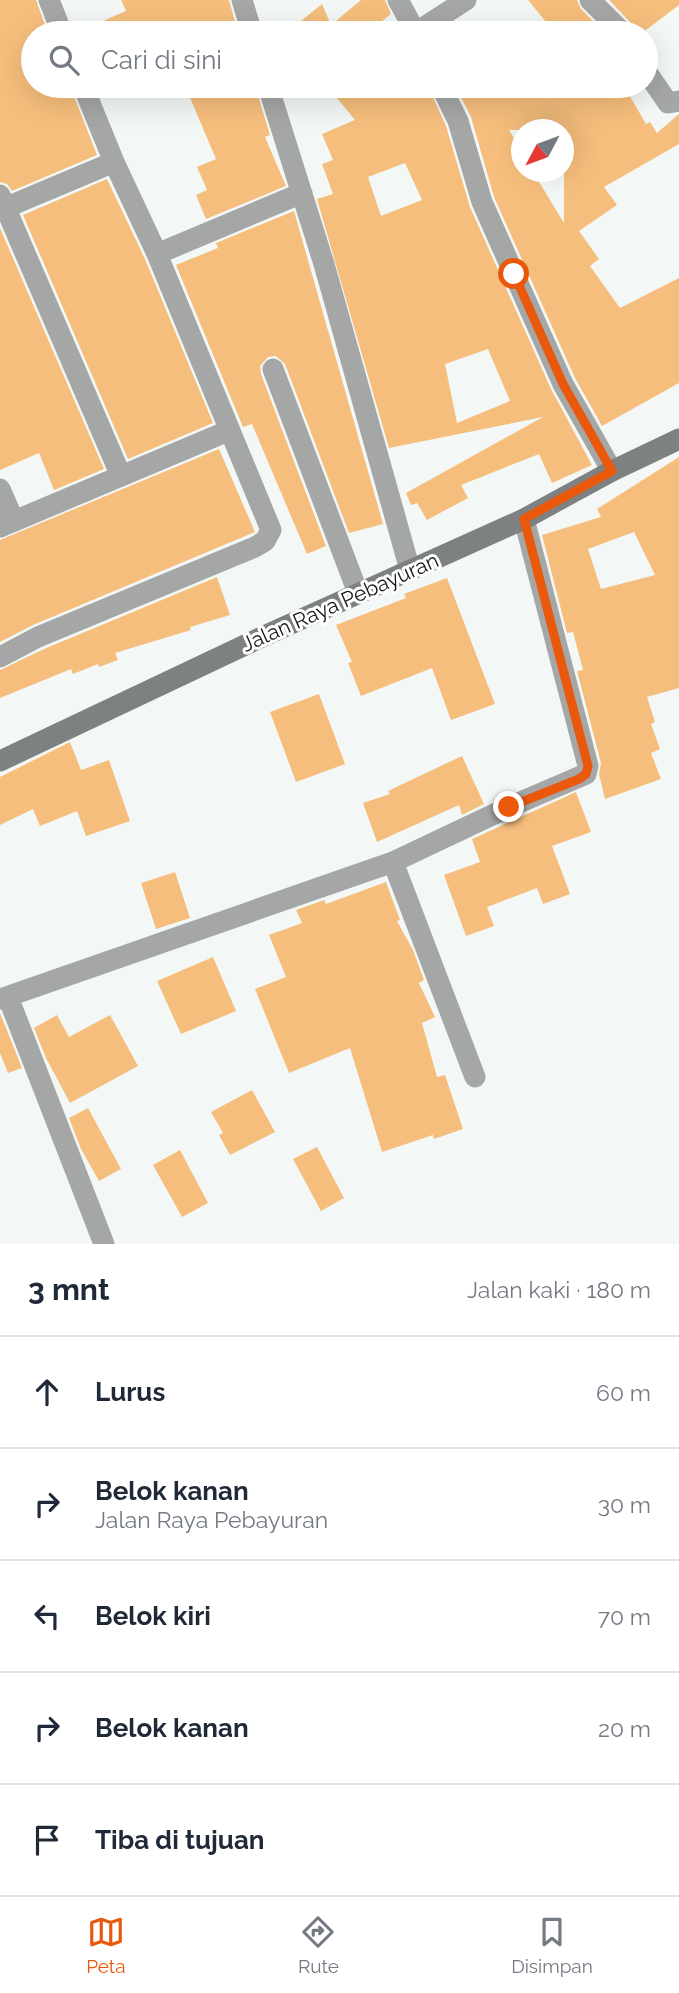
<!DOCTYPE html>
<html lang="id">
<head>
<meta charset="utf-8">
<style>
	:root { --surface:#fff; --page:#f6f6f7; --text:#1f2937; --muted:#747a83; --line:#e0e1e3; --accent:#ea580c }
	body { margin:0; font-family:Raleway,sans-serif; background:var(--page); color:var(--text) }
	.compass { position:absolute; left:511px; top:119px; width:63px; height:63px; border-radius:50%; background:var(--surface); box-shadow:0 7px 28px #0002; rotate:229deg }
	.stop { position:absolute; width:21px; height:21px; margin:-16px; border:5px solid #ea580c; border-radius:50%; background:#fff }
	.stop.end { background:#ea580c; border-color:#fff; box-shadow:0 2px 7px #0008 }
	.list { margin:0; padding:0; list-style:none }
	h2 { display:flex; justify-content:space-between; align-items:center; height:91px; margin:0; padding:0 28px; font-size:30px }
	h2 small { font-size:23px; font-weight:400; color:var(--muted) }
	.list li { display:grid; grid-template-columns:46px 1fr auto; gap:21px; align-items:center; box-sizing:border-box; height:112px; padding:0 28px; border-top:2px solid var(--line) }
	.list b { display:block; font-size:26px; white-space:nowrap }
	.list p { margin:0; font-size:23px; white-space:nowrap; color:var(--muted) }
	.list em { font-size:23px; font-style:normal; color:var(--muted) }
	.icon { flex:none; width:38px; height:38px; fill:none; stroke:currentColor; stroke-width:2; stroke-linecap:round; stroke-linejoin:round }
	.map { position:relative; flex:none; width:679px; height:1244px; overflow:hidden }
	.search { position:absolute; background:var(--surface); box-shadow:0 7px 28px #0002; left:21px; right:21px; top:21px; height:77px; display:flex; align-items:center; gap:18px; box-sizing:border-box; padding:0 24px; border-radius:38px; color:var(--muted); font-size:26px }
	.sheet { height:651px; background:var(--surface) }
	nav { display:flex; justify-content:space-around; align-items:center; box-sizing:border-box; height:98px; border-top:2px solid var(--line); background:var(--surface); font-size:19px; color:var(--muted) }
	nav a { display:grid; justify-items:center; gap:4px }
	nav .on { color:var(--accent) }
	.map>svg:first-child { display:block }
	.building { fill:#f6be7c; fill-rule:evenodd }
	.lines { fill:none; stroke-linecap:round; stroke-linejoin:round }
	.street { stroke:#a5a7a7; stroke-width:21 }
	.secondary { stroke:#7e8181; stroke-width:21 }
	.route { stroke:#ea580c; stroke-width:9 }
	.labels { text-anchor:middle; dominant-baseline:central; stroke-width:6; stroke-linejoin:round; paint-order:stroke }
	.street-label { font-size:21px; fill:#171919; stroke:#fff }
</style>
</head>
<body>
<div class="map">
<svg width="679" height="1244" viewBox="0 0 679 1244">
	<rect width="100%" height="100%" fill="#f3f8f7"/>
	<!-- building -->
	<path class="building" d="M 0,0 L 36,0 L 48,33 L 33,33 L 33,86 L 70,86 L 97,155 L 12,191 L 7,184 L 0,182 Z
		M 121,0 L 229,0 L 237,29 L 227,33 L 75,33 L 126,11 Z
		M 361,0 L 385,0 L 391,14 L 367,33 L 286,33 L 322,4 L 331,25 Z
		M 528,0 L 577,0 L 581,9 L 605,33 L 555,33 Z
		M 609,0 L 679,0 L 679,5 L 642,33 L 636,33 L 632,24 Z
		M 185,86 L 255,86 L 270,135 L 265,137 L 286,186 L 206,219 L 196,195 L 207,190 L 197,167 L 216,159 Z
		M 327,86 L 428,86 L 446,126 L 470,207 L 551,389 L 592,465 L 552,483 L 539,454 L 461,485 L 468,498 L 427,520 L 417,503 L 411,505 L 406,493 L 543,417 L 389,448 L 317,199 L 333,194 L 322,164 L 333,160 L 322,134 L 355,120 ZM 405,163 L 422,200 L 381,216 L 368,177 ZM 488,349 L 510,401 L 457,423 L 445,364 Z
		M 455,86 L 624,86 L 646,124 L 650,122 L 657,133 L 679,114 L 679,144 L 604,187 L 617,205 L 579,231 L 599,259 L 590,266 L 620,308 L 679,278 L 679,383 L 602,426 L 575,378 L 494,197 L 471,117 ZM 509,130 L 564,130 L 564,223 L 533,172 L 522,172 L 522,151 Z
		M 107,179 L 145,259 L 213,423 L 128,459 L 23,215 Z
		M 294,211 L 383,524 L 349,533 L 285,364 L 276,356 L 268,357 L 260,366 L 261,374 L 326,546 L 307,554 L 252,424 L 243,427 L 176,265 L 218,248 L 216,243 Z
		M 0,228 L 104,469 L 54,490 L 39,453 L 0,470 Z
		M 219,449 L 255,532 L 33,625 L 0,642 L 0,540 Z
		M 679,457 L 679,688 L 647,697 L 655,722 L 651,724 L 660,749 L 651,753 L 661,779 L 605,799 L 599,774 L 601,763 L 577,671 L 583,670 L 573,632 L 567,633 L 542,535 L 601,517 L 597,509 ZM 634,532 L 655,575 L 601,589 L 588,549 Z
		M 217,577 L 230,615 L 190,627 L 191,630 L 115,653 L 118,660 L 99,667 L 98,664 L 73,674 L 71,669 L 0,698 L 0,670 L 44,649 Z
		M 447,578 L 495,704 L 451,720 L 432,668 L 361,696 L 348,663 L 352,662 L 336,625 L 406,598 L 404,594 Z
		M 319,694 L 345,764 L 296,782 L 270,712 Z
		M 70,742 L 81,770 L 109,760 L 130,821 L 86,836 L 77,811 L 40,826 L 33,809 L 0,825 L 0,777 Z
		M 462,756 L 484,804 L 462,815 L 459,805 L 377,842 L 363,803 L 390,794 L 388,791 Z
		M 576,792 L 591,832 L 552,846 L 570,894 L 543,904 L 537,888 L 487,907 L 494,926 L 466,936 L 444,875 L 480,862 L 472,839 Z
		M 175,872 L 190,918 L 156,929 L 141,883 Z
		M 386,882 L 400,920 L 397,921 L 413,950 L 424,980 L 419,983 L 435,1017 L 422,1023 L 437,1077 L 445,1075 L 463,1129 L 434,1139 L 433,1135 L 382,1152 L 350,1048 L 289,1073 L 255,989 L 286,977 L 269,935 L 302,923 L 296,910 L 324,900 L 326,904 Z
		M 213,957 L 236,1011 L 181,1034 L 157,981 Z
		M 0,1013 L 22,1068 L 8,1073 L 0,1053 Z
		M 57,1015 L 69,1037 L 110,1015 L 138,1066 L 70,1103 L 46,1058 L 34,1028 Z
		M 252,1090 L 275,1132 L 230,1155 L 219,1135 L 223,1133 L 211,1112 Z
		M 88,1108 L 121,1169 L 99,1181 L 81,1149 L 69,1118 Z
		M 317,1147 L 344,1198 L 321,1211 L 293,1159 Z
		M 180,1150 L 208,1203 L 182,1217 L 153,1165 Z"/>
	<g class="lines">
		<!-- street -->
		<path class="street" d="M 49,0 L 62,33
			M 242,0 L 252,33
			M 398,0 L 416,33
			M 590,0 L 623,33
			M 415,33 L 466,0
			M 646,71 L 668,103 L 679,101
			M 268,86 L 324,264 L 410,570
			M 441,86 L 458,121 L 482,202 L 563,384 L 612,471
			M 0,195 L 121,476
			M 0,210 L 114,162
			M 157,254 L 302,193
			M 273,369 L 358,593
			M 0,489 L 14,521
			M 0,527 L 228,431
			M 0,657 L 38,637 L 255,547 L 265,541 L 271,530 L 157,254 L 114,162 L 83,86
			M 393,862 L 475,1077
			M 8,997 L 104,1244
			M 0,999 L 393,862 L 509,807 L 586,774 L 588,766 L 524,519"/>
		<!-- secondary -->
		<path class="secondary" d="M 0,761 L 264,636 L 524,519 L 612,471 L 679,439"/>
	</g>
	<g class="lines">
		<!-- route -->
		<path class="route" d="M 509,807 L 579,779 L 586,774 L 588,766 L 524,519 L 612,471 L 563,384 L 514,274"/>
	</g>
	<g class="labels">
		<!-- street labels -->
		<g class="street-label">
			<text transform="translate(340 602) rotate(-24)">Jalan Raya Pebayuran</text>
		</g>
	</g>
</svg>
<svg class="compass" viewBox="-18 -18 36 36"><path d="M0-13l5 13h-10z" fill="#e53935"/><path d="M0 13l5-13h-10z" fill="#747a83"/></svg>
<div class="stop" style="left:514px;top:274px"></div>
<div class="stop end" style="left:509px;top:807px"></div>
<div class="search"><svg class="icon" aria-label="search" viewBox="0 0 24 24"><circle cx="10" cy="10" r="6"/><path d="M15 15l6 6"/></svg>Cari di sini</div>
</div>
<section class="sheet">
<h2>3 mnt<small>Jalan kaki · 180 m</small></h2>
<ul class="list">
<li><svg class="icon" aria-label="ahead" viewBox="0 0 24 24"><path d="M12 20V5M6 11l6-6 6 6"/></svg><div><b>Lurus</b></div><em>60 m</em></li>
<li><svg class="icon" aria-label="right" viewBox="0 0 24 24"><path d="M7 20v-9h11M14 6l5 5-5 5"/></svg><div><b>Belok kanan</b><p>Jalan Raya Pebayuran</p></div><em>30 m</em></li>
<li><svg class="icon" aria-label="left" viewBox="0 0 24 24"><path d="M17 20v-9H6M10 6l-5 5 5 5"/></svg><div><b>Belok kiri</b></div><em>70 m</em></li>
<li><svg class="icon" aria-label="right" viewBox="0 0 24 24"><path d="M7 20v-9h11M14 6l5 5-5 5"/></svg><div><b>Belok kanan</b></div><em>20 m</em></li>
<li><svg class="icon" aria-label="arrive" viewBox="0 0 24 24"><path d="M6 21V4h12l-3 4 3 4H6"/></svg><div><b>Tiba di tujuan</b></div></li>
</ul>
</section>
<nav>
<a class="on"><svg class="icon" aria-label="map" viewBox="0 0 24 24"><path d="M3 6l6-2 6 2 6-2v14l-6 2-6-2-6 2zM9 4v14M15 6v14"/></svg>Peta</a>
<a><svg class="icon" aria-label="directions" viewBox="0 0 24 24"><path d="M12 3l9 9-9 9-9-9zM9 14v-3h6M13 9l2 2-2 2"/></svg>Rute</a>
<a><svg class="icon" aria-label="saved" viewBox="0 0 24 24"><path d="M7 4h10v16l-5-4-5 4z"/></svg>Disimpan</a>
</nav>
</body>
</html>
